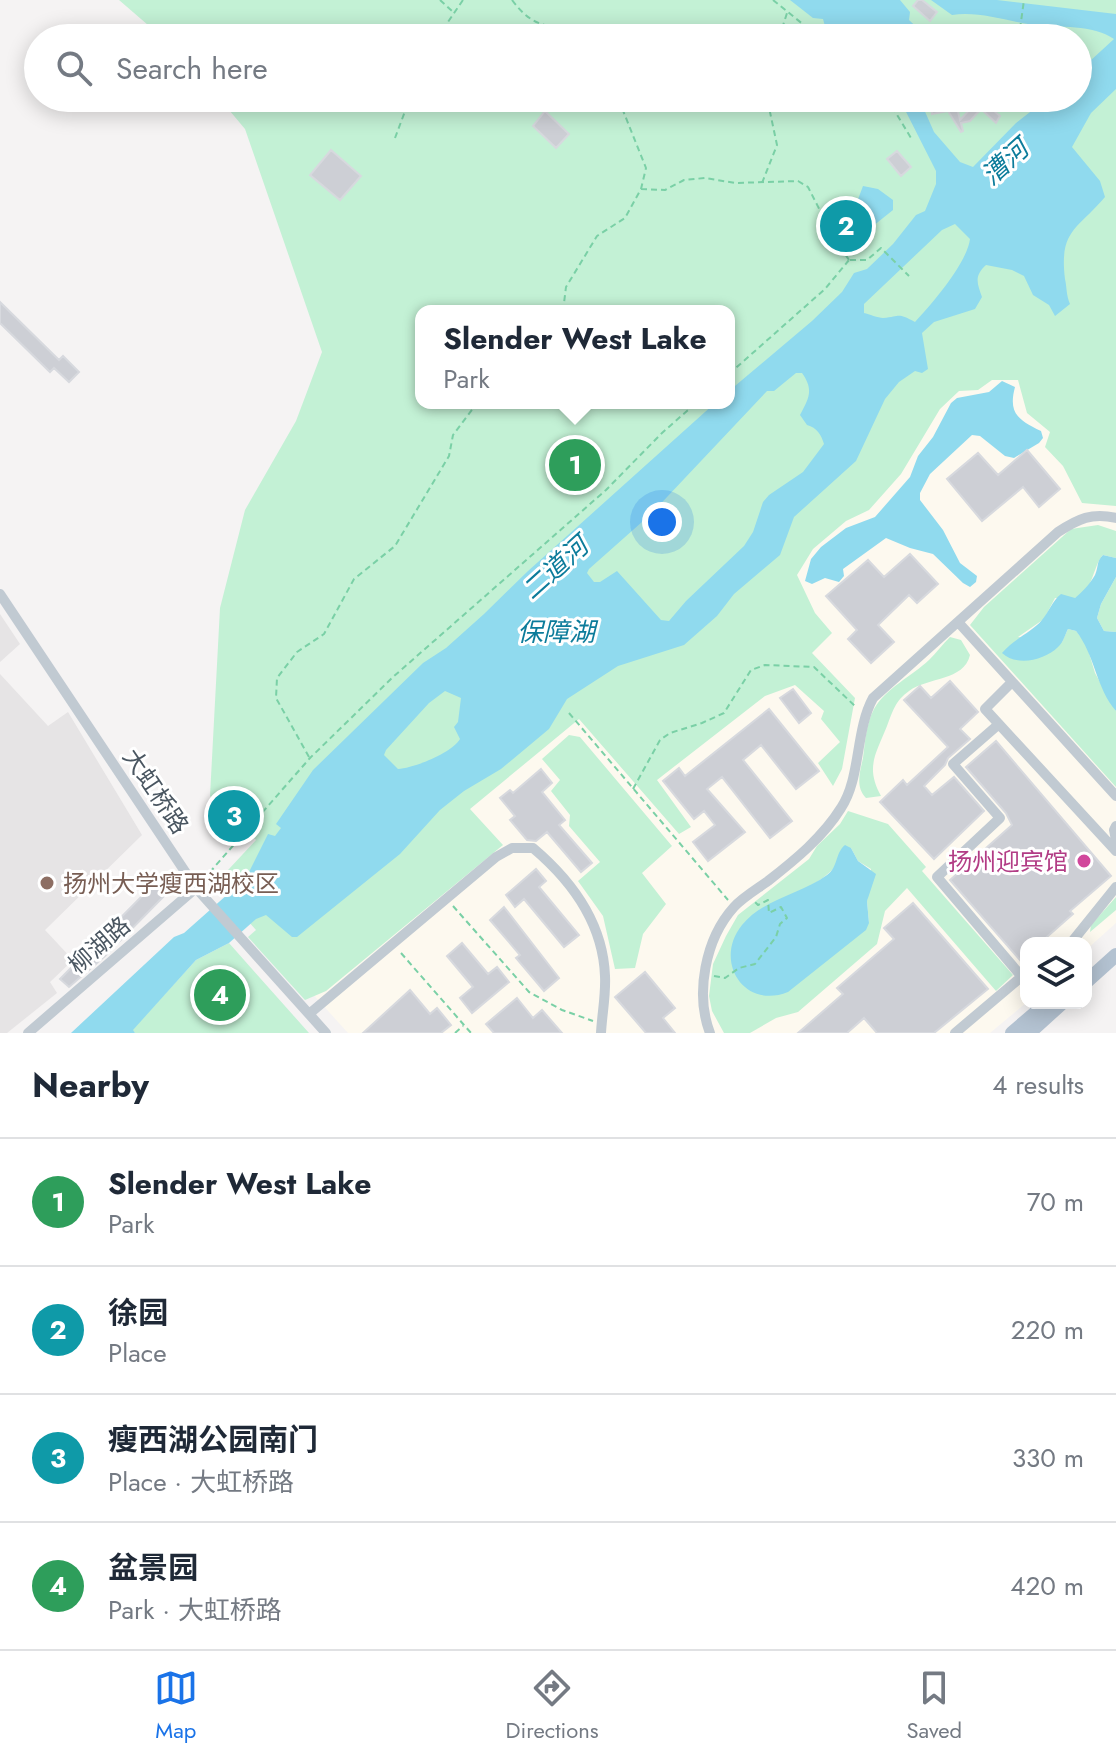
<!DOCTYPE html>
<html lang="en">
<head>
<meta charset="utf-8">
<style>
	:root { --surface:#fff; --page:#f2f2f3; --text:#1f2937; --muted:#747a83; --line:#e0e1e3; --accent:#1a73e8 }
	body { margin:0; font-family:Jost,"Noto Sans SC",sans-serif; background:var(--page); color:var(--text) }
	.controls { position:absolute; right:24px; bottom:24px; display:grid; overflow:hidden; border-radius:16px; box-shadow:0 4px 20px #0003 }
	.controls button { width:72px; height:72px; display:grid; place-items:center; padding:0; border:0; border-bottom:2px solid var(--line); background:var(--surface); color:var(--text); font:40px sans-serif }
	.you { position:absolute; left:662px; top:522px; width:28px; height:28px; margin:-20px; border:6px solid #fff; border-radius:50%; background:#1a73e8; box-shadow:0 0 0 12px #1a73e833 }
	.badge { display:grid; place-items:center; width:52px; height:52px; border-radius:50%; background:var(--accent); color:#fff; font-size:26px; font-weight:700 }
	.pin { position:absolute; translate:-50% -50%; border:4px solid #fff; box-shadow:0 2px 8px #0006 }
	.popup { position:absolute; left:415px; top:305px; width:320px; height:104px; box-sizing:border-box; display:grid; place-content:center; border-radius:16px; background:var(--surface); filter:drop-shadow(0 2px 6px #0005); font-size:26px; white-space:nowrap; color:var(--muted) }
	.popup b { font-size:30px; color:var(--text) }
	.popup::after { content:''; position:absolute; left:50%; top:100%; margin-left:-16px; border:16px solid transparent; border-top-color:var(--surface) }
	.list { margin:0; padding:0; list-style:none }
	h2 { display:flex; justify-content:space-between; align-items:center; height:104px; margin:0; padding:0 32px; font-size:34px }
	h2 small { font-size:26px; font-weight:400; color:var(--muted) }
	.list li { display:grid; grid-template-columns:52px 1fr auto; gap:24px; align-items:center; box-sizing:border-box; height:128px; padding:0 32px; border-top:2px solid var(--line) }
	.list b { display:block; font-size:30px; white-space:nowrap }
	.list p { margin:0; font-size:26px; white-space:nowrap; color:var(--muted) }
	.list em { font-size:26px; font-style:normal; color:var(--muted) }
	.icon { flex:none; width:44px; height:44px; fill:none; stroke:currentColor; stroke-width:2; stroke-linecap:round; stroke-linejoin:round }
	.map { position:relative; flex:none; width:1116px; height:1033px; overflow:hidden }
	.search { position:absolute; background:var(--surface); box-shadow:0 4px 20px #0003; left:24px; right:24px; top:24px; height:88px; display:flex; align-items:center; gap:20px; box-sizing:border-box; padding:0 28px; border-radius:44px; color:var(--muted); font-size:30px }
	.sheet { height:616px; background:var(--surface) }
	nav { display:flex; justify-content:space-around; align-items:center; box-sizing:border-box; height:112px; border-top:2px solid var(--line); background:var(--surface); font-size:22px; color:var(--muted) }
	nav a { display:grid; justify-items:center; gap:4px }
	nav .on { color:var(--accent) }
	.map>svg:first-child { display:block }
	.commercial { fill:#fdf9ef }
	.education { fill:#e6e4e5 }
	.green { fill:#c3f1d5; fill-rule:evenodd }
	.water { fill:#90daee; fill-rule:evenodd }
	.building { fill:#cdcfd5; stroke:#d7d9de; stroke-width:2 }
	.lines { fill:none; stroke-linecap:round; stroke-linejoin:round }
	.path { stroke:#7ad0a6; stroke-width:2; stroke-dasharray:6 4; stroke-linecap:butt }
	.minor { stroke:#c1cad2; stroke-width:10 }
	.major { stroke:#b3c2d1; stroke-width:14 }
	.hotel-dot { fill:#d1479c; stroke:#fff; stroke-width:3 }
	.education-dot { fill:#8d6e63; stroke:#fff; stroke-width:3 }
	.labels { text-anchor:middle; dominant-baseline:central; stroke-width:6; stroke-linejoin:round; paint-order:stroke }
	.street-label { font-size:24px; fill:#4a5661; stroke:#fff }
	.hotel-label { font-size:24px; fill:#b23c85; stroke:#fff; text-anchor:end }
	.education-label { font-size:24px; fill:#785e54; stroke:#fff; text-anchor:start }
	.water-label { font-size:26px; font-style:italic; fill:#0c7c9b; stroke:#fff }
</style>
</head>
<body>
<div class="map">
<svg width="1116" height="1033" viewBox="0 0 1116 1033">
	<rect width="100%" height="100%" fill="#f5f3f3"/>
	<!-- commercial -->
	<path class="commercial" d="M 1116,283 L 1116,923 L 1086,950 L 1086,943 L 1026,943 L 1026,1003 L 990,1033 L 348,1033 L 291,970 L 426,845 L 581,717 L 943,395 Z"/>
	<!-- education -->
	<path class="education" d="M 0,614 L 20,644 L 0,662 Z
		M 0,674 L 48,726 L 68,712 L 142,835 L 45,930 L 73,960 L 50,982 L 57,993 L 7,1033 L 0,1033 Z"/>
	<!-- green -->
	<path class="green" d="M 119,0 L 1116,0 L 1116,506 L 1082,503 L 1063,466 L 1045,447 L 1050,432 L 1027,413 L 1018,380 L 992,380 L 978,390 L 959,391 L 940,409 L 901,474 L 869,510 L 846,521 L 813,549 L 797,575 L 815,613 L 832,633 L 812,653 L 855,698 L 842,769 L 833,786 L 818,763 L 840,742 L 821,719 L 824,711 L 795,685 L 765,696 L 657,780 L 691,827 L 679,834 L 579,719 L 470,809 L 503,845 L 326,991 L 305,1000 L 248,937 L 256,930 L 215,884 L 256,840 L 210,796 L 220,608 L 245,510 L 296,421 L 322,352 L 245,129 L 219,98 L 1078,98 L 1078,38 L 163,38 ZM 421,311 L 729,311 L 729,403 L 421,403 Z
		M 1098,525 L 1116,531 L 1116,558 L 1103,555 C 1093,565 1093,593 1075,598 C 1070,599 1061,598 1055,598 L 1044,619 L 1018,637 L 1062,642 L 1068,629 L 1076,631 L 1086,643 L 1095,673 L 1116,711 L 1116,787 L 970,625 L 984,607 L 1071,529 Z
		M 1116,577 L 1116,632 L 1104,631 L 1097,618 L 1101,604 Z
		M 950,637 L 961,640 L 970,655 C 964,681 928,677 909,691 C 895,701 893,711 887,726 C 876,754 865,767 881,796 L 866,798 C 855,787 860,772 863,758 C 865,742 866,724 874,709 C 886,688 912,676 929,660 C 936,653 943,644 950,637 Z
		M 569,735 L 580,737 L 672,846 L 642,873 L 666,904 L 643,934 L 635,968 L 615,969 L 603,916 L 578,881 L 600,862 L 569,826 L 570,815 L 551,791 L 560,780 L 542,759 Z
		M 848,811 L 888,824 L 926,867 L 922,871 L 1013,975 L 996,991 L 907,888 L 885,911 L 877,944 L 798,1012 L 776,1018 L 750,1033 L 724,1033 L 712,1011 L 709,996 L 713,964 L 726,936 L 738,915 L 809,859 L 817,846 L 840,824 ZM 851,848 L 858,861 L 871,869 L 867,901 L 869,923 L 753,915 C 777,899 808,892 830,872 C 838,865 844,856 851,848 Z
		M 1116,897 L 1116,910 L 1090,932 L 1091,925 Z
		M 229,943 L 309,1033 L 135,1033 L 132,1030 L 196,960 Z"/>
	<!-- water -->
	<path class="water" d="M 790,0 L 900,0 L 910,12 L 909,20 L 925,35 L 924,38 L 836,38 L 826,30 L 823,19 L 813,18 Z
		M 931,0 L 997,0 L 1116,14 L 1116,89 L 1091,113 L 1072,147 L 1100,181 L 1105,197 C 1077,230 1059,230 1065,279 C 1067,288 1066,295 1070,304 L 1055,316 L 1049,305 L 1033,295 L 1024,276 L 1012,270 L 986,265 C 974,276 977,283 982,297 L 975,309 L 934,322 L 922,333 L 928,369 L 922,373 L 915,371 L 899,382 L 885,399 L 856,461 L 794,517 L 780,555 L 734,594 L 717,616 L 684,645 L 618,666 L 567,699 L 549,729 L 501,769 L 464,791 L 440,810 L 400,854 L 297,937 L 292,937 L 266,915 L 256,919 L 229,943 L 196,960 L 133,1030 L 135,1033 L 71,1033 L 174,937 L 184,933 L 246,878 L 268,834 L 275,836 L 281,828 L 276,824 L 313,770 L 423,663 L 446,648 L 484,614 L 528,571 L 715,403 L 729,403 L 729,391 L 812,321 L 842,292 L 854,273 L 867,269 L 893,244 L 916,215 L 925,211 L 936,184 L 936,171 L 899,98 L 919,98 L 934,132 L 960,162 L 973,167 L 1016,123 L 1048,98 L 1078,98 L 1078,72 L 1114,39 C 1093,24 1059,28 1034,25 C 1006,21 979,11 952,15 ZM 955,224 L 970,239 C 967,263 932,304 915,322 C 896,312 901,317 883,318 C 878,318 869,314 864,313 L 864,304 L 942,230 ZM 796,373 L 802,373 C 814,390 809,398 800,415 L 807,425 C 817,428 821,434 824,444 L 803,472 L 769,495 L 763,502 L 753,532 L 744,546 L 686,601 L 669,621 L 661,620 L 617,571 L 600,582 L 594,582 L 587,573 L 589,569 L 651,514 L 767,391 L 774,391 ZM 445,691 L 461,698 L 458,722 L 454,727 L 460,739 C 452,753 414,768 398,769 L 384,755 L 386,750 L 429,703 Z
		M 863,186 L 878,189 L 893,200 L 893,210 L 873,226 L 863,223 L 854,210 Z
		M 1002,381 L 1015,387 C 1008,413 1018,420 1041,431 L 1043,438 L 1039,443 L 1014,458 L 1005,456 L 980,436 L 972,435 L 930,474 L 920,493 L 920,500 L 943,530 L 960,563 L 977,576 L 976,582 L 970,587 L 963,583 L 933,554 L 910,548 L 886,538 L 843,569 L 844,576 L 839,582 L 825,578 L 812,584 L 805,581 L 811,559 L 821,547 L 846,528 L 875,517 L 910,477 L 918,456 L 933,437 L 951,403 L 957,398 L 989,392 Z
		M 1103,555 L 1116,558 L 1116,577 L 1101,604 L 1097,618 L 1104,631 L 1116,632 L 1116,711 C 1096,688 1095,655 1076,631 L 1068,629 C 1065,635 1063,643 1058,647 C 1045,660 1017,667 1002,653 C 1015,638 1032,632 1042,620 C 1049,612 1052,601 1061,594 L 1075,598 C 1082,592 1090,584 1095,575 C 1099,566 1096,562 1103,555 Z
		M 845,845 L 851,848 L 858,861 L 876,874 L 867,901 L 869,923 L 866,930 L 788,992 C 744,1010 713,961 742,925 C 763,899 801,894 827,875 C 838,868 835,853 845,845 Z"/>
	<!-- building -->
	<path class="building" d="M 918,0 L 922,0 L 937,12 L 930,21 L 913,6 Z
		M 955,98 L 960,120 L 975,104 L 970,98 L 979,98 L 1000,116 L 996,123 L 981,109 L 970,121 L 961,123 L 963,131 L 961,132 L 948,111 L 932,114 L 930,99 Z
		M 545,111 L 569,134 L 556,148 L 533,126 Z
		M 331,150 L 361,176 L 340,200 L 310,175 Z
		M 897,151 L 911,167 L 901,176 L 887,159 Z
		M 834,209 L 863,237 L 857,242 L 829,214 Z
		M 0,302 L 59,360 L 63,356 L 79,372 L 69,382 L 54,368 L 50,372 L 0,323 Z
		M 1027,450 L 1060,489 L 1039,507 L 1023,487 L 982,521 L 947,479 L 978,453 L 998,475 Z
		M 910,554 L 938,584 L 917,603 L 909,595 L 878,625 L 894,642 L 871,663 L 848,639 L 857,630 L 826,596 L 868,560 L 884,577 Z
		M 950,681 L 978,712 L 960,729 L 970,739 L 948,758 L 945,765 L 924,786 L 932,795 L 954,777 L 984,811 L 934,859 L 880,802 L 903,780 L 907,785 L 948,747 L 904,700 L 920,686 L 931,698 Z
		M 793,689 L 811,713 L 799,723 L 780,698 Z
		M 769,709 L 819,771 L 796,789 L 761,745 L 743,760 L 792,821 L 770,838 L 722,777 L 707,789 L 745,832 L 708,861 L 693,842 L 715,825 L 704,811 L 694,819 L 663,781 L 679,768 L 685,776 Z
		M 996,741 L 1111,876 L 1070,911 L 1073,914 L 1040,943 L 1026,943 L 1026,955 L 1020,960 L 950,880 L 1012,825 L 1006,813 L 966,767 Z
		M 541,769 L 552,783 L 542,792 L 565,820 L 559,825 L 592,863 L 581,872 L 547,832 L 536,841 L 527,840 L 510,820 L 515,816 L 500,798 L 510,790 L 513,793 Z
		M 536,869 L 546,881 L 539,887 L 579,935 L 564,947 L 524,899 L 515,907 L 506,895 Z
		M 157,881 L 168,892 L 105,956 L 69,987 L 60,979 Z
		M 913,903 L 988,989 L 934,1033 L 877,1033 L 864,1018 L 847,1033 L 798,1033 L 843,994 L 837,988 L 894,939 L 884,928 Z
		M 504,907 L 559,978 L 544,991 L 516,958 L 520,955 L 490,920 Z
		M 462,943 L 488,974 L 497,967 L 509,982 L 472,1013 L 460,998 L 473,987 L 447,956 Z
		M 645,972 L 675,1008 L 663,1018 L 675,1033 L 646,1033 L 615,997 Z
		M 410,990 L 430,1014 L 437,1008 L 451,1025 L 441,1033 L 363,1033 Z
		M 517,998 L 533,1018 L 542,1010 L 562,1033 L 494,1033 L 486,1024 Z"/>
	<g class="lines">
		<!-- path -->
		<path class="path" d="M 440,0 L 453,12
			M 512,0 C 534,30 553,28 587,27 L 598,38
			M 773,0 L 820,38
			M 1020,29 L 1024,0
			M 437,38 L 463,0
			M 779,38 L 787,13
			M 887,98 L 911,138
			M 897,111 L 925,98
			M 395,138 L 410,98
			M 762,183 L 777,145 L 767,98
			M 641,189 L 665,190 L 684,180 L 705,178 L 735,183 L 798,181 L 808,187 L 833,236 L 849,260
			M 850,260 L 867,260 L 881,248 L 909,276
			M 563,311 L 566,287 L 597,236 L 625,218 L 641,189 L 646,168 L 618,98
			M 729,374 L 825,289 L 849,260
			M 569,713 L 728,900
			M 309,757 L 276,698 L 277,678 L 297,652 L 324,634 L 354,579 L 395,546 L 449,456 L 453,435 L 477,403
			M 633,789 L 660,740 L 670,733 L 702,723 L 724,713 L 751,670 L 765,665 L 814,667 L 857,708
			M 203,880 L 310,758 L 393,677 L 606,490 L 662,433 L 696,403
			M 453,906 L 529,992 L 562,1010 L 593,1021
			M 401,953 L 471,1033
			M 714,976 L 725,978 L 739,968 L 755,964 L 776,937 L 780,924 L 787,918 L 781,907 L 769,913 L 768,900 L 758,905 L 754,901
			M 455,1033 L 463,1026"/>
		<!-- minor -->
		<path class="minor" d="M 0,594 L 196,888 L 326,1033
			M 958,622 L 1116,796
			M 1012,682 L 985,709 L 1116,851
			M 999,724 L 953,764 L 1000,818 L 937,877 L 1022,977
			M 1116,826 L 1114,830 L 1116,840
			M 1071,943 L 1116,887
			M 309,1014 L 496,857 L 512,848 L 533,848 C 572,881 603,923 605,976 C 606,995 602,1014 601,1033
			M 28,1033 L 196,888
			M 710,1033 C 695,994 705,939 734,907 C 743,897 757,889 768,881 C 795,860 823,837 841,808 C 861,778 855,731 873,698 L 1058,532 C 1078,519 1092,512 1116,518
			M 955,1033 L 1026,973"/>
		<!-- major -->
		<path class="major" d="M 1086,982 L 1116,955
			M 1012,1033 L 1047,1003
			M 1029,1033 L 1062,1003"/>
	</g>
	<!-- markers -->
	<circle class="hotel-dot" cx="1084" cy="861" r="8"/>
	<circle class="education-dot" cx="47" cy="883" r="8"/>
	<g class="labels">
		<!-- street labels -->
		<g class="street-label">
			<text transform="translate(156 791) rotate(56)">大虹桥路</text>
			<text transform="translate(99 945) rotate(-41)">柳湖路</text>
		</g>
		<!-- hotel labels -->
		<g class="hotel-label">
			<text x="1068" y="861">扬州迎宾馆</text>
		</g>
		<!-- education labels -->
		<g class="education-label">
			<text x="63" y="883">扬州大学瘦西湖校区</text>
		</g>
		<!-- water labels -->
		<g class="water-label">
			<text transform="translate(1005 162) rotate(-42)">漕河</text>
			<text transform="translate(555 568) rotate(-42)">二道河</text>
			<text x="556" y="632">保障湖</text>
		</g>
	</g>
</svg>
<div class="controls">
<button><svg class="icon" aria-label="layers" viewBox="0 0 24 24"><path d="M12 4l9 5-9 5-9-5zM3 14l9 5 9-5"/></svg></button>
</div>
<div class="you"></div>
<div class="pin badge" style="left:575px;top:465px;background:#2e9e5b">1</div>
<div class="popup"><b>Slender West Lake</b>Park</div>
<div class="pin badge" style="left:846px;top:226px;background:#0f9aa8">2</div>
<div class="pin badge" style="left:234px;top:816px;background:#0f9aa8">3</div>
<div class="pin badge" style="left:220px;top:995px;background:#2e9e5b">4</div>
<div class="search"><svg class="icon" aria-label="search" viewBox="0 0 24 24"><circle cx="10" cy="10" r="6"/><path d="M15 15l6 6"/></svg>Search here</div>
</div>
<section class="sheet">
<h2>Nearby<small>4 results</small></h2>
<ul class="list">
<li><span class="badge" style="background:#2e9e5b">1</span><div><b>Slender West Lake</b><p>Park</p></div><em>70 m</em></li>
<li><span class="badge" style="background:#0f9aa8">2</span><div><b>徐园</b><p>Place</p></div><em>220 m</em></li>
<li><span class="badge" style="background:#0f9aa8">3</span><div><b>瘦西湖公园南门</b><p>Place · 大虹桥路</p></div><em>330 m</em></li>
<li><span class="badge" style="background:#2e9e5b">4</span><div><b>盆景园</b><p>Park · 大虹桥路</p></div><em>420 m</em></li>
</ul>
</section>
<nav>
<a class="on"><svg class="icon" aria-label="map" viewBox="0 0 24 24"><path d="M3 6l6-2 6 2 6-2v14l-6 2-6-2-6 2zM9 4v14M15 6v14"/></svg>Map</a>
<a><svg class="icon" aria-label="directions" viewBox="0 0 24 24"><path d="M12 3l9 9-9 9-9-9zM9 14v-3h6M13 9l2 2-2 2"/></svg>Directions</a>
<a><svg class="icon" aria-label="saved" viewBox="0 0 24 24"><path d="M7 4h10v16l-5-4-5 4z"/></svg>Saved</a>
</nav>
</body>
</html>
